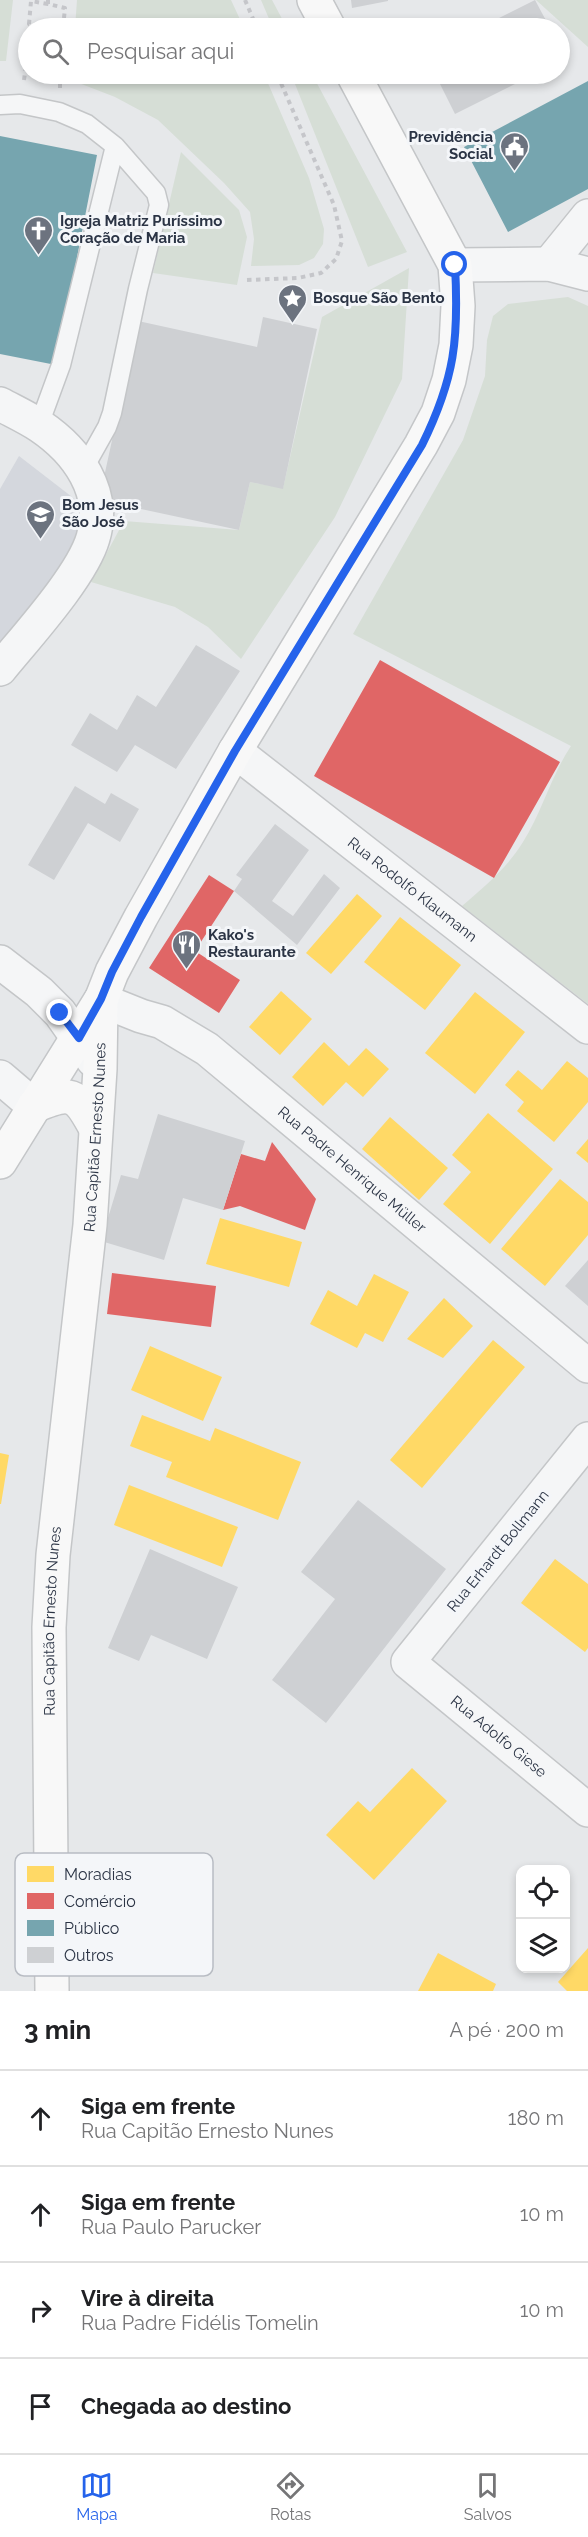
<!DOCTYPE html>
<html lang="pt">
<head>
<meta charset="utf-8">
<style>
	:root { --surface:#fff; --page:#f2f2f2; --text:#202124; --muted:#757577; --line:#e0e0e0; --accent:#2563eb }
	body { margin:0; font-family:Raleway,sans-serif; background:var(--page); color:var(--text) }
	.controls { position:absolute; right:18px; bottom:18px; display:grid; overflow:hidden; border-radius:12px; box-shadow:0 3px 9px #0003 }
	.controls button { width:54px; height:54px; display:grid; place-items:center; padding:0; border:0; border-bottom:2px solid var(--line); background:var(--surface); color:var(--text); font:30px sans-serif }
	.stop { position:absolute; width:18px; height:18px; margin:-14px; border:4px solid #2563eb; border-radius:50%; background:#fff }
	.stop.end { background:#2563eb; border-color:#fff; box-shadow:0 2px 6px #0008 }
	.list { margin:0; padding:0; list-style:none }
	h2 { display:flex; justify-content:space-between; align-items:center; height:78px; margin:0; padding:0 24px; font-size:26px }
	h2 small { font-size:20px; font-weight:400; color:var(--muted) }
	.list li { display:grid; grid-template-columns:39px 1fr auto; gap:18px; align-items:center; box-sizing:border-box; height:96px; padding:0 24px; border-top:2px solid var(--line) }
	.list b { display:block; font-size:22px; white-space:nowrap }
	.list p { margin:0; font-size:20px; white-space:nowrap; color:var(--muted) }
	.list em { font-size:20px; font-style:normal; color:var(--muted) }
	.icon { flex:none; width:33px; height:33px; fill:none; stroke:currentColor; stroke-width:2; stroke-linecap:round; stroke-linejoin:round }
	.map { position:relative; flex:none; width:588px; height:1991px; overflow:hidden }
	.search { position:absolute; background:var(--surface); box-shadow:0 3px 9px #0003; left:18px; right:18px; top:18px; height:66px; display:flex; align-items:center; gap:15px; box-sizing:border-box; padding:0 21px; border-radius:33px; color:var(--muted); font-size:22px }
	.sheet { height:462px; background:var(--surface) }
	nav { display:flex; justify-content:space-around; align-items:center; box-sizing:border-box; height:84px; border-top:2px solid var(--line); background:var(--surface); font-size:16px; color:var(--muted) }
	nav a { display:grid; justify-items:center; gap:3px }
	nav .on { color:var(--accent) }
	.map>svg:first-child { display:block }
	.built { fill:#d4d7dd }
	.green { fill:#d6ded6 }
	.homes { fill:#ffd966 }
	.shops { fill:#e06666 }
	.public { fill:#76a5af }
	.building { fill:#ced0d3 }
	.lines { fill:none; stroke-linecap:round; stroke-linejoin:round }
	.lane-casing { stroke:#c4c6c8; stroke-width:21 }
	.street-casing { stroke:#c4c6c8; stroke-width:36 }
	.secondary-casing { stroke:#c4c6c8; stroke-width:36 }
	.path { stroke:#c5c6ca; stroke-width:4; stroke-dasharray:4.5 4.5; stroke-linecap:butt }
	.lane { stroke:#f5f6f7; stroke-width:18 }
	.street { stroke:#f5f6f7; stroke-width:33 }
	.secondary { stroke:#f8f8f8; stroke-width:33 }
	.route { stroke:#2563eb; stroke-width:8 }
	.labels { text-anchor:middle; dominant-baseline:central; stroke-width:6; stroke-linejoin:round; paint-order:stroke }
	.poi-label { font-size:15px; font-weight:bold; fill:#2b3445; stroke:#f4f6f9; text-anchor:start }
	.street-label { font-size:15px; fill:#2b3445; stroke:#f4f6f9 }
	.key { fill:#f4f6f9; stroke:#b8bcc3; stroke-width:1.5 }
	.key-label { font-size:16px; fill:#2b3445 }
</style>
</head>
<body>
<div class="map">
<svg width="588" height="1991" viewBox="0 0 588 1991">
	<rect width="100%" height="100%" fill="#e6e8ea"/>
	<!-- built -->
	<path class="built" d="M 19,456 L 98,517 L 64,563 L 0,643 L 0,489 Z"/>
	<!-- green -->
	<path class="green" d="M 0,0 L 13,0 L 6,61 L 0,61 Z
		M 77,0 L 231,0 L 244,28 L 75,28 Z
		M 261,0 L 272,0 L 287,28 L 273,28 Z
		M 536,0 L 588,0 L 588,47 Z
		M 72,74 L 264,74 L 309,178 L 324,229 L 323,244 L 314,258 L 299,265 L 251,266 L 254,239 L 250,212 L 224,183 L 158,120 L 115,97 L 71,80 Z
		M 291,74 L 312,74 L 407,252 L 368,267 Z
		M 181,152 L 239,210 L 247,237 L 237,285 L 153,273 Z
		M 409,268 L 402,379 L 335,517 L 241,659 L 208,627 L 175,607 L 91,582 L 124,521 L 239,530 L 250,482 L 283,488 L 322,317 Z
		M 568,297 L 588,306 L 588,1004 L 462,906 C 484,887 508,867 523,842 C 542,812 551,776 571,746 L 353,634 L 463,440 L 485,376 L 487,340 L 493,316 L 508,304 Z"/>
	<!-- homes -->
	<path class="homes" d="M 357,894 L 382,916 L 331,974 L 306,953 Z
		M 400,917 L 461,965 L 425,1010 L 364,962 Z
		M 281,991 L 312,1019 L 280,1055 L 249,1027 Z
		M 475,992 L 525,1032 L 475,1094 L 425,1053 Z
		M 324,1042 L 349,1066 L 366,1048 L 389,1069 L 363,1097 L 346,1082 L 323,1106 L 292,1077 Z
		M 567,1061 L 588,1078 L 588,1102 L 554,1142 L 517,1111 L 524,1102 L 505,1085 L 518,1070 L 542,1090 Z
		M 488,1113 L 553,1169 L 490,1244 L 443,1204 L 471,1172 L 452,1155 Z
		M 390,1117 L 448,1168 L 419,1200 L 362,1149 Z
		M 588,1139 L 588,1163 L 576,1153 Z
		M 560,1179 L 588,1202 L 588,1235 L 545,1286 L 501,1249 Z
		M 220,1218 L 302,1242 L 289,1287 L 206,1264 Z
		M 374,1274 L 409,1292 L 383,1342 L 365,1333 L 357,1348 L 310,1324 L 328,1290 L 357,1306 Z
		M 444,1298 L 473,1326 L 443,1358 L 407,1339 Z
		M 493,1340 L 525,1367 L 422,1488 L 390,1460 Z
		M 150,1346 L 222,1377 L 203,1421 L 131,1390 Z
		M 142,1415 L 210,1441 L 215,1428 L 301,1462 L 278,1520 L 166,1477 L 172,1462 L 130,1446 Z
		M 0,1453 L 9,1455 L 1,1504 L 0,1504 Z
		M 129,1485 L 238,1527 L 222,1567 L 114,1525 Z
		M 555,1559 L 588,1584 L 588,1648 L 585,1652 L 521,1603 Z
		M 412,1768 L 447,1801 L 374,1880 L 326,1835 L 358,1801 L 370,1812 Z
		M 588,1948 L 588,1991 L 567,1991 L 558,1982 Z
		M 438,1953 L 496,1984 L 493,1991 L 418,1991 Z"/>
	<!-- shops -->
	<path class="shops" d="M 380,660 L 560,762 L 494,878 L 314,776 Z
		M 209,875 L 234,891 L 195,951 L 240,980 L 219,1013 L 149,968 Z
		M 272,1142 L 316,1199 L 305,1230 L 240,1206 L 223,1210 L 241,1154 L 265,1161 Z
		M 112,1273 L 216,1286 L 211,1327 L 107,1314 Z"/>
	<!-- public -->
	<path class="public" d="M 588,81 L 588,189 L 508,232 L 464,147 Z
		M 0,136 L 97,155 L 56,365 L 0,354 Z"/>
	<!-- building -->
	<path class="building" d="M 351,0 L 388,0 L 388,1 L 352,8 Z
		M 535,0 L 550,28 L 479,28 Z
		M 435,74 L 535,74 L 455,114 Z
		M 263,317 L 317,329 L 283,489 L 250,482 L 239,530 L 99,500 L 138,321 L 257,347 Z
		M 196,645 L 240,671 L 176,769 L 135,745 L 117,772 L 71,745 L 90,713 L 117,730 L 137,695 L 156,707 Z
		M 75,786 L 105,804 L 111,793 L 139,809 L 120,842 L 88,823 L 54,880 L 28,865 Z
		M 275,824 L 309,850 L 272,901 L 293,916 L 324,874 L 340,888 L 297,945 L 234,891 L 242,879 L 236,875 Z
		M 158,1114 L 245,1141 L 223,1210 L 183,1198 L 164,1260 L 101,1241 L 121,1175 L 138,1179 Z
		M 588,1260 L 588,1306 L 565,1286 Z
		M 358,1500 L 446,1569 L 326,1723 L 272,1680 L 335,1599 L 301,1572 Z
		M 150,1549 L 238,1587 L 207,1659 L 151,1635 L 139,1661 L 108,1648 Z"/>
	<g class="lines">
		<defs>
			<path id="lane" d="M 0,105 L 20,104 L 59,112 L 87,124 L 115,146 L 156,193 L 159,205 L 138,289 L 112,413 L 107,427 L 84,468
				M 39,425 L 61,365 L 115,146"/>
			<g id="street">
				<path d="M 549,264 L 588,216"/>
				<path d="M 455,265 L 549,264 L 588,274"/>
				<path d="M 0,404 C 13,411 28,418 40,426 C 77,451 107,492 93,538 C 82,576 26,637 0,669"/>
				<path id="s1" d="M 235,751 L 588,1027"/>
				<path d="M 0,962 L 39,992 L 60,1013 L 93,1060"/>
				<path id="s2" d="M 101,1000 L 141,1016 L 162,1022 L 207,1049 L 588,1366"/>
				<path d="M 0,1077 L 34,1106"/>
				<path id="s3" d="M 588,1439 L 408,1662 L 588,1810"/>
			</g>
			<g id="secondary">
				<path d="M 314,0 L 329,28"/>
				<path d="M 34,1106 C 71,1091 76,1092 95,1127"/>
				<path d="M 0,1162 L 100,1001"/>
				<path id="s4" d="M 52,1991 L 49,1627 L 53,1555 L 90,1225 L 100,1069 L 101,1000 L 112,972 L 141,917 L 235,751 L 421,445 L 438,413 L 449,380 L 456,345 L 458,306 L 455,265 L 353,74"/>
			</g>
		</defs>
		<!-- lane casing -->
		<use href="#lane" class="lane-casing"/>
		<!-- street casing -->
		<use href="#street" class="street-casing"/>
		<!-- secondary casing -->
		<use href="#secondary" class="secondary-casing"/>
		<!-- path -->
		<path class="path" d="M 48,0 L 48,4 L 65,8 L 63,28
			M 245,0 L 257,28
			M 47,27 L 29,24 L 31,1 L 48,4
			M 47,28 L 56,28
			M 24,80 L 28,51
			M 60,88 L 60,74
			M 247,280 L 298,278 L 321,273 L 336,259 L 342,241 L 334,205 L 277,74"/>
		<!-- lane -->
		<use href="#lane" class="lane"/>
		<!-- street -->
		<use href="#street" class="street"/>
		<!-- secondary -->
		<use href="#secondary" class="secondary"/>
	</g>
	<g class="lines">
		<!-- route -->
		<path class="route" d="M 60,1013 L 79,1038 L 101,999 L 112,972 L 141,917 L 235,751 L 422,445 C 455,378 459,339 455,265"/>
	</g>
	<!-- icons -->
	<defs>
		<symbol id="civic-pin" viewBox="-11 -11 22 30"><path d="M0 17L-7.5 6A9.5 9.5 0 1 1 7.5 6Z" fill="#6c737f" stroke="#f4f6f9"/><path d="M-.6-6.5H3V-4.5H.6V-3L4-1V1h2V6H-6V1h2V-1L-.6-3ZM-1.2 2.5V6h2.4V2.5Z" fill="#fff"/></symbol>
		<symbol id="church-pin" viewBox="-11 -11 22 30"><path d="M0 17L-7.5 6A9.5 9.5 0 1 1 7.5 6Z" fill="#6c737f" stroke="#f4f6f9"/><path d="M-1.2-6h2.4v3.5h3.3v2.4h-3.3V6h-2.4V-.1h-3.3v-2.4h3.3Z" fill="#fff"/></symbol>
		<symbol id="sight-pin" viewBox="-11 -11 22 30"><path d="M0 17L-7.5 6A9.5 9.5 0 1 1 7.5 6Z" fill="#6c737f" stroke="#f4f6f9"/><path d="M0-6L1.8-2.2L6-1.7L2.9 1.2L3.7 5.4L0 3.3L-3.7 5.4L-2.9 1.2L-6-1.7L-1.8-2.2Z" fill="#fff"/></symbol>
		<symbol id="school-pin" viewBox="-11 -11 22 30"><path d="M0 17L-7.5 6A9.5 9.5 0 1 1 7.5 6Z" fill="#6c737f" stroke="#f4f6f9"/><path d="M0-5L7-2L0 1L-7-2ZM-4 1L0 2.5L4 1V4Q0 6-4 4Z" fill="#fff"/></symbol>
		<symbol id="restaurant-pin" viewBox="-11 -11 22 30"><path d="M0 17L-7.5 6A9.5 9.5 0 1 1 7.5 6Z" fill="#6c737f" stroke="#f4f6f9"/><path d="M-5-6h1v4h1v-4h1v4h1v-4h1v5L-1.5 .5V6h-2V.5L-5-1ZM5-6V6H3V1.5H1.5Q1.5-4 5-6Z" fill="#fff"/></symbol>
	</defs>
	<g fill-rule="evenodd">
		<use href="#civic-pin" x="498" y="130" width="33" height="45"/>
		<use href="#church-pin" x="22" y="214" width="33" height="45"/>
		<use href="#sight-pin" x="276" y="282" width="33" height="45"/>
		<use href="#school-pin" x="24" y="498" width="33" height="45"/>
		<use href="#restaurant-pin" x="170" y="928" width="33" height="45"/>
	</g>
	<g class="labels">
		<!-- poi labels -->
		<g class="poi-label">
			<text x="493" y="137" text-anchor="end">Previdência<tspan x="493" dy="17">Social</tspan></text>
			<text x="60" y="221">Igreja Matriz Puríssimo<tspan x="60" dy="17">Coração de Maria</tspan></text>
			<text x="313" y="298">Bosque São Bento</text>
			<text x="62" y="505">Bom Jesus<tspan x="62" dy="17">São José</tspan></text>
			<text x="208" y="935">Kako's<tspan x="208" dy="17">Restaurante</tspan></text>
		</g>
		<!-- street labels -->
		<g class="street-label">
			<text stroke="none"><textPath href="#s1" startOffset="225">Rua Rodolfo Klaumann</textPath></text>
			<text stroke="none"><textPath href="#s4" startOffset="856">Rua Capitão Ernesto Nunes</textPath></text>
			<text stroke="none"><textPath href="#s2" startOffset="306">Rua Padre Henrique Müller</textPath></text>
			<text transform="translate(498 1551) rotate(-51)">Rua Erhardt Bollmann</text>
			<text stroke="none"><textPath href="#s4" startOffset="370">Rua Capitão Ernesto Nunes</textPath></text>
			<text stroke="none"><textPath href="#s3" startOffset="404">Rua Adolfo Giese</textPath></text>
		</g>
	</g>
	<!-- legend -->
	<rect x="15" y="1853" width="198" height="123" rx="9" class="key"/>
	<rect x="27" y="1866" width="27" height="16" fill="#ffd966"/>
	<rect x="27" y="1893" width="27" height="16" fill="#e06666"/>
	<rect x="27" y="1920" width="27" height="16" fill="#76a5af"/>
	<rect x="27" y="1947" width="27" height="16" fill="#ced0d3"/>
	<g class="key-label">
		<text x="64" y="1880">Moradias</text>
		<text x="64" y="1907">Comércio</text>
		<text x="64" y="1934">Público</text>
		<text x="64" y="1961">Outros</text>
	</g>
</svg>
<div class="controls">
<button><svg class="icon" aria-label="locate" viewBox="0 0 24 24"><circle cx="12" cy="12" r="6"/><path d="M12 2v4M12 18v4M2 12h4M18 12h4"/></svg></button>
<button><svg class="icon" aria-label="layers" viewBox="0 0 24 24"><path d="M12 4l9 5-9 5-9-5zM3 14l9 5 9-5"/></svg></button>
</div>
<div class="stop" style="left:455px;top:265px"></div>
<div class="stop end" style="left:60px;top:1013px"></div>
<div class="search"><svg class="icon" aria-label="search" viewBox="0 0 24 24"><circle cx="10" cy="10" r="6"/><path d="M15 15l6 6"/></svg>Pesquisar aqui</div>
</div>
<section class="sheet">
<h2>3 min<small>A pé · 200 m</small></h2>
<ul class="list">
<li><svg class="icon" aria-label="ahead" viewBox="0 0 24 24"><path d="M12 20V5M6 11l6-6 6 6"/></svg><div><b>Siga em frente</b><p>Rua Capitão Ernesto Nunes</p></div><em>180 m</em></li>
<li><svg class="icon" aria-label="ahead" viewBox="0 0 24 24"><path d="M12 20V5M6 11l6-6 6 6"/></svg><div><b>Siga em frente</b><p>Rua Paulo Parucker</p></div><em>10 m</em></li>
<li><svg class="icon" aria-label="right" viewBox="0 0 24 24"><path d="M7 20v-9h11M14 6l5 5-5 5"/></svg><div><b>Vire à direita</b><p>Rua Padre Fidélis Tomelin</p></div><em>10 m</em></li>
<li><svg class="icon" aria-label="arrive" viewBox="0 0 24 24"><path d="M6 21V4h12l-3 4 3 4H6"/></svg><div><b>Chegada ao destino</b></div></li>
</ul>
</section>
<nav>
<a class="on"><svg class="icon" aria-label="map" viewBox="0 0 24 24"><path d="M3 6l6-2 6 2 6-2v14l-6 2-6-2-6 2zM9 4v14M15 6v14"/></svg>Mapa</a>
<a><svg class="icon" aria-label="directions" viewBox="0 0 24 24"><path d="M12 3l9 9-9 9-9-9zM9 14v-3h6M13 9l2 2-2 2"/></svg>Rotas</a>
<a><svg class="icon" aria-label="saved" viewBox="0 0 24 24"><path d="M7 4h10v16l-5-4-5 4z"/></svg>Salvos</a>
</nav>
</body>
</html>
